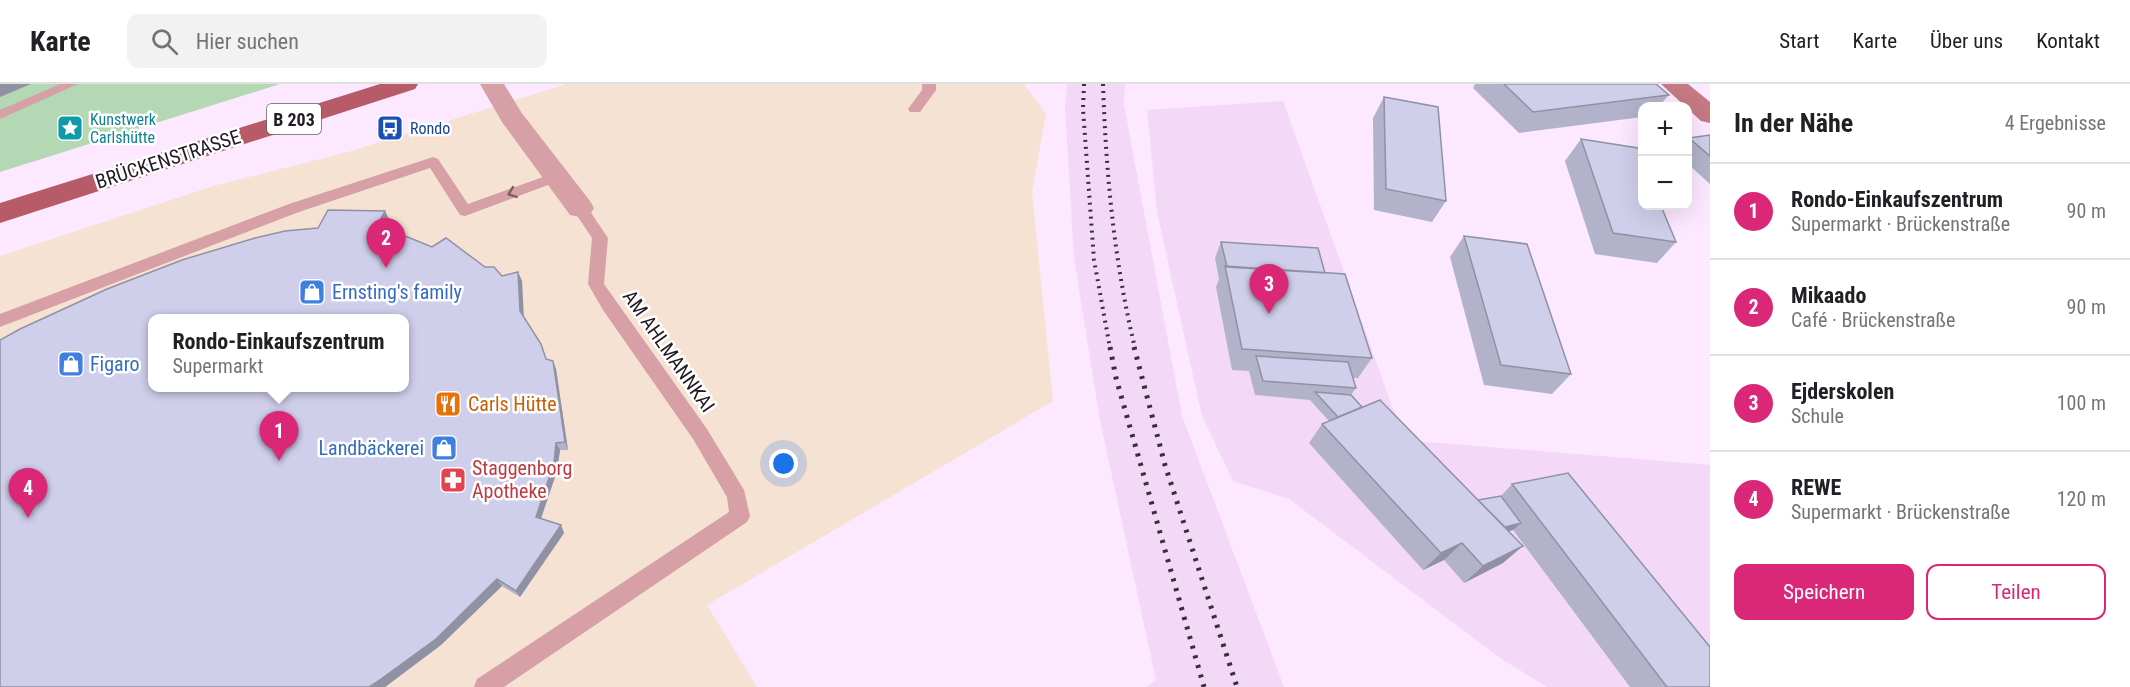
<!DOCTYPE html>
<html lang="de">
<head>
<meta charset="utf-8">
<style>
	:root { --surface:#fff; --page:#f2f2f2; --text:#202124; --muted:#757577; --line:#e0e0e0; --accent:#db2777 }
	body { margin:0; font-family:"Roboto Condensed",sans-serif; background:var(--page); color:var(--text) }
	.controls { position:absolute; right:18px; top:18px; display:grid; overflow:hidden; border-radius:12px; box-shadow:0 6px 24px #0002 }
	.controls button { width:54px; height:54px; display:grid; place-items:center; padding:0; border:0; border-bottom:2px solid var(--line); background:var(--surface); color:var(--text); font:30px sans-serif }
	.you { position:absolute; left:784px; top:380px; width:21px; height:21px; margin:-15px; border:4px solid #fff; border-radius:50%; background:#1a73e8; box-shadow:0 0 0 9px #1a73e833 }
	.badge { display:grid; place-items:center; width:39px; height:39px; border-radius:50%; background:var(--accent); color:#fff; font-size:20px; font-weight:700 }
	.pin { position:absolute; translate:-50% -50px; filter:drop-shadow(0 2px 3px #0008) }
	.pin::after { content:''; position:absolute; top:32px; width:21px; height:18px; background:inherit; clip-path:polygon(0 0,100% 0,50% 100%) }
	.popup { position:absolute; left:148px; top:230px; width:261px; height:78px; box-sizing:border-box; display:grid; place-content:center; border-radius:12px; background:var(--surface); filter:drop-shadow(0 2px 4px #0005); font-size:20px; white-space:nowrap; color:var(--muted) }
	.popup b { font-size:22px; color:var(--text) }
	.popup::after { content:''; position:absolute; left:50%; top:100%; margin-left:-12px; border:12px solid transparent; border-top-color:var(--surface) }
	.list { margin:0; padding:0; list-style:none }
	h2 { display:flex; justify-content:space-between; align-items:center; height:78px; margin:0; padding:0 24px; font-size:26px }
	h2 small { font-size:20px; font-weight:400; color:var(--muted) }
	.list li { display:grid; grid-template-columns:39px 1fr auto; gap:18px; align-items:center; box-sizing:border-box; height:96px; padding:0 24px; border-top:2px solid var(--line) }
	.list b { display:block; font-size:22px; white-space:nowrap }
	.list p { margin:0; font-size:20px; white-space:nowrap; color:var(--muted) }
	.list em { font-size:20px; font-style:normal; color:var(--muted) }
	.actions { display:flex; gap:12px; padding:18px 24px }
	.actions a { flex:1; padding:14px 0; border:2px solid var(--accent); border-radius:12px; text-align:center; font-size:21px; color:var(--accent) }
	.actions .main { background:var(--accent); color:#fff }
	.icon { flex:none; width:33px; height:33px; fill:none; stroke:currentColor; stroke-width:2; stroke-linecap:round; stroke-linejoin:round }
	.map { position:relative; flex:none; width:1710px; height:603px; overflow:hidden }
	header { display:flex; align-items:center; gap:36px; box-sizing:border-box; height:84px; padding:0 30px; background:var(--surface); border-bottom:2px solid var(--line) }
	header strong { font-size:28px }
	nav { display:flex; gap:33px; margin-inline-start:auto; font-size:21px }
	.search { width:420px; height:54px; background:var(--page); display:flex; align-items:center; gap:15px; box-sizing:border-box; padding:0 21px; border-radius:12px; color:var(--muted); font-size:22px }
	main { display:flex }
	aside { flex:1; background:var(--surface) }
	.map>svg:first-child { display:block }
	.commercial { fill:#f5e2d2; fill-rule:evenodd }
	.built { fill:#f3d9f7 }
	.green { fill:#b4d8b3 }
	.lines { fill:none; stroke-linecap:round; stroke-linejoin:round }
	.service { fill:#d6a0a6; fill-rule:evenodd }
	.minor { fill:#d6a0a6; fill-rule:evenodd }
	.secondary { fill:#c57982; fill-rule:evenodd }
	.primary { fill:#b75b69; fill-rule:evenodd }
	.rail-far1 { stroke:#38303a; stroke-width:4; stroke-dasharray:2 5; stroke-linecap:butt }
	.rail { stroke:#38303a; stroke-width:5; stroke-dasharray:3 7; stroke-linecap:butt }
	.wall { fill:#b2b2ca }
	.shaded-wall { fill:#9191a4 }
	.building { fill:#cfcfeb; stroke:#9191a4; stroke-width:1.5; fill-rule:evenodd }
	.oneway { stroke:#7c5d64 }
	.labels { text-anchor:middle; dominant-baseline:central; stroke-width:5; stroke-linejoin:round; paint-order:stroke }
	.far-culture-label { font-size:16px; fill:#0d838f; stroke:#fff; text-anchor:start }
	.far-transit-label { font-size:16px; fill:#164399; stroke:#fff; text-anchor:start }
	.shield { fill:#fff; stroke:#645f64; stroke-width:1.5 }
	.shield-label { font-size:18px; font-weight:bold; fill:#211a22 }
	.street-label { font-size:20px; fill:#211a22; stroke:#fff }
	.shop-label { font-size:20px; fill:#366cbe; stroke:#fff; text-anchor:start }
	.food-label { font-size:20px; fill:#c56008; stroke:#fff; text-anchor:start }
	.health-label { font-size:20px; fill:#be3a42; stroke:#fff; text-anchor:start }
</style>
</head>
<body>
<header>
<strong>Karte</strong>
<div class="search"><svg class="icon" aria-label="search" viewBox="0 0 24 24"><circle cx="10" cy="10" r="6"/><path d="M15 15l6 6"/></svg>Hier suchen</div>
<nav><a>Start</a><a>Karte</a><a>Über uns</a><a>Kontakt</a></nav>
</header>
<main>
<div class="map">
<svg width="1710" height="603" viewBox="0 0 1710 603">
	<rect width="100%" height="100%" fill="#fce8ff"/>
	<!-- commercial -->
	<path class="commercial" d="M 567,0 L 1024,0 L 1046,30 L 1032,108 L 1053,317 L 707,521 L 757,603 L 0,603 L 0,172 L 217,101 L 348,68 ZM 153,234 L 405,234 L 405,304 L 153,304 Z"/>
	<!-- built -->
	<path class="built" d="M 1067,0 L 1125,0 L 1124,21 L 1182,332 L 1284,603 L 1146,603 L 1156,596 L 1100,336 L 1074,174 L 1065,23 Z
		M 1283,17 L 1404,356 L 1710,381 L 1710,603 L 1547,603 L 1503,576 L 1289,415 L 1233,397 L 1202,332 L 1157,128 L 1147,26 Z"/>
	<!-- green -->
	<path class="green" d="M 0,0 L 280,0 L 0,88 Z"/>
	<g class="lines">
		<!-- service -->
		<path class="service" d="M 60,0 L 78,0 L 0,35 L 0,26 Z
			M 922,0 L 936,0 L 936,6 L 920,28 L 910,28 L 908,25 L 922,6 Z
			M 433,73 L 438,75 L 468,120 L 554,89 L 564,89 L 566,92 L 564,95 L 465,132 L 460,131 L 430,84 L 299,128 L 0,243 L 0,230 L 289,120 Z
			M 580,119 L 585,120 L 608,154 L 604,200 L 707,345 L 744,406 L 750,432 L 747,438 L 504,603 L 474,603 L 477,595 L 729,428 L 727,413 L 693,355 L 603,226 L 588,200 L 592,154 L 572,124 Z"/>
		<!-- minor -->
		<path class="minor" d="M 480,0 L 504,0 L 521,28 L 590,117 L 594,124 L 590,131 L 580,133 L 570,131 L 502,38 Z"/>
		<!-- secondary -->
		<path class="secondary" d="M 1661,0 L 1688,0 L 1710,18 L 1710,39 L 1701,37 Z"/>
		<!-- primary -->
		<path class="primary" d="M 380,0 L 418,0 L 415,5 L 0,139 L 0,119 Z"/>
		<!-- rail-far1 -->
		<path class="rail-far1" d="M 1084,0 L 1083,25 L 1094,176 L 1110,264
			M 1103,0 C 1106,90 1114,177 1135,264"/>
		<!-- rail -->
		<path class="rail" d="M 1110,263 L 1116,294 L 1204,603
			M 1134,263 L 1165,381 L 1237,603"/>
	</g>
	<!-- wall -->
	<path class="wall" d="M 1475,0 L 1656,0 L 1669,11 L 1659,22 L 1642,22 L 1642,33 L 1519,49 L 1473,4 Z
		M 1384,13 L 1446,117 L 1432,138 L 1374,126 L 1373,34 Z
		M 1710,51 L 1710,100 L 1688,80 L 1688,55 L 1689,54 Z
		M 1581,55 L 1676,158 L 1657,179 L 1595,170 L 1565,77 Z
		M 389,135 L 383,147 L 485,183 L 502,192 L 518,188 L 522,197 L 523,232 L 546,275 L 556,285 L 568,366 L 560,366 L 557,387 L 541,435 L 561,441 L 564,449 L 520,513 L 502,502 L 441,561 L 385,603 L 0,603 L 318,144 Z
		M 1464,152 L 1571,290 L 1552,310 L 1484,301 L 1450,173 Z
		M 1221,158 L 1325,189 L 1372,274 L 1358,294 L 1353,294 L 1356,304 L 1351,311 L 1362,323 L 1478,416 L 1501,412 L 1512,400 L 1710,603 L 1630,603 L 1513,446 L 1509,447 L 1503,479 L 1464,499 L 1444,476 L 1423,486 L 1309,359 L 1322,340 L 1329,337 L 1310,316 L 1255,311 L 1249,287 L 1232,286 L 1216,203 L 1219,195 L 1215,174 Z"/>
	<!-- shaded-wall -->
	<path class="shaded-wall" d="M 0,0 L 31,0 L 0,13 Z
		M 385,127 L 389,135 L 379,154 L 375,145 Z
		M 518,188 L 522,197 L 524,235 L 520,227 Z
		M 553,277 L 556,285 L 568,366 L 565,358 Z
		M 556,359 L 560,366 L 557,387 L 539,440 L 536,433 Z
		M 1521,439 L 1513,446 L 1480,455 L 1487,448 Z
		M 561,441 L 564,449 L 520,513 L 516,507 Z
		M 1462,459 L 1444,476 L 1423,486 L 1441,469 Z
		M 1523,462 L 1503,479 L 1464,499 L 1483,482 Z
		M 497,495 L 502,502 L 441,561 L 385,603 L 369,603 Z"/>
	<!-- building -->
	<path class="building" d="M 1504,0 L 1656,0 L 1669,11 L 1533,28 Z
		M 1384,13 L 1438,23 L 1446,117 L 1386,105 Z
		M 1710,51 L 1710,72 L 1689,54 Z
		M 1581,55 L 1638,64 L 1642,75 L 1642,122 L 1661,122 L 1676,158 L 1613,149 Z
		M 328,126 L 385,127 L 375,145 L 405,152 L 432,163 L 446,154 L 485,183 L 494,183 L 502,192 L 518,188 L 520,227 L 541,260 L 546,275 L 553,277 L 565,358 L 556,359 L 554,379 L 536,433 L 561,441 L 516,507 L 497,495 L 436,555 L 381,595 L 369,603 L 0,603 L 0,256 L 20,245 L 107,205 L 182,176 L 255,154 L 285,147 L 318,144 ZM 153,234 L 405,234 L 405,303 L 153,303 Z
		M 1464,152 L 1527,160 L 1571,290 L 1501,281 Z
		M 1221,158 L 1318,164 L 1325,189 L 1227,183 Z
		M 1225,182 L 1345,190 L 1372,274 L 1242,265 Z
		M 1256,272 L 1348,278 L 1356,304 L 1263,297 Z
		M 1315,308 L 1351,311 L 1362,323 L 1338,333 Z
		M 1380,316 L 1523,462 L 1483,482 L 1462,459 L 1441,469 L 1322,340 Z
		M 1568,389 L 1710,563 L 1710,603 L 1667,603 L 1512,400 Z
		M 1501,412 L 1521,439 L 1505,443 L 1478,416 Z"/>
	<!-- one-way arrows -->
	<defs><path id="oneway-chevron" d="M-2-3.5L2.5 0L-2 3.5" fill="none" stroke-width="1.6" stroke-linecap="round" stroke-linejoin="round" transform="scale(1.5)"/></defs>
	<use class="oneway" href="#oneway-chevron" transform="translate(512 109) rotate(159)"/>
	<!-- icons -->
	<defs>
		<symbol id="sight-square" viewBox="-11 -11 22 22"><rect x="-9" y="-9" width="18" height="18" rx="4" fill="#0f9aa8" stroke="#fff"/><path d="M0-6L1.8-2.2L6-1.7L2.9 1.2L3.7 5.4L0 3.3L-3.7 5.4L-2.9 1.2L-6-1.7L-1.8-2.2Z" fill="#fff"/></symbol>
		<symbol id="bus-square" viewBox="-11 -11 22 22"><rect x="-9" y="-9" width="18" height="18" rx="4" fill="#1a4fb4" stroke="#fff"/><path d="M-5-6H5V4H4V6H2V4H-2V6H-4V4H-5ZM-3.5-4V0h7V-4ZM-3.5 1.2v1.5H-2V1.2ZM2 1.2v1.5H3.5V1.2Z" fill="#fff"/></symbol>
		<symbol id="shop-square" viewBox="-11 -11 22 22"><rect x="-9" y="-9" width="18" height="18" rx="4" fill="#3f7fe0" stroke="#fff"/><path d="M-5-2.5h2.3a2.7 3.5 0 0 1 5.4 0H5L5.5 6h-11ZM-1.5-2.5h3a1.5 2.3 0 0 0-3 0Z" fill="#fff"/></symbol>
		<symbol id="restaurant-square" viewBox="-11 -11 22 22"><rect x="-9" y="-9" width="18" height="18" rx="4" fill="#e8710a" stroke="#fff"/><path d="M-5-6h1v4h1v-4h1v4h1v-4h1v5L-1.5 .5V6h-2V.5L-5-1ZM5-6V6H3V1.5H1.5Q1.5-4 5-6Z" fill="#fff"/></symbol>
		<symbol id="pharmacy-square" viewBox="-11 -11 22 22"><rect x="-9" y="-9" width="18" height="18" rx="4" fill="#e0444e" stroke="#fff"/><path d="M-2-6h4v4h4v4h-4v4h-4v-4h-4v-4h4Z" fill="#fff"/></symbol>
	</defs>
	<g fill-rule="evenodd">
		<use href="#sight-square" x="55" y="29" width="30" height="30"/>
		<use href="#bus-square" x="375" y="29" width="30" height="30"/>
		<use href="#shop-square" x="297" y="193" width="30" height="30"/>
		<use href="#shop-square" x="56" y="265" width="30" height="30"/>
		<use href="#restaurant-square" x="433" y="305" width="30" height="30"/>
		<use href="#shop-square" x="429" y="349" width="30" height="30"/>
		<use href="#pharmacy-square" x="438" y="381" width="30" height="30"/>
	</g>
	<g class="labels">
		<!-- far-culture labels -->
		<g class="far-culture-label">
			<text x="90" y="35">Kunstwerk<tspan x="90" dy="18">Carlshütte</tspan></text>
		</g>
		<!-- far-transit labels -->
		<g class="far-transit-label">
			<text x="410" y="44">Rondo</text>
		</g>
		<!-- shield labels -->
		<rect class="shield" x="267" y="20" width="54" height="30" rx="4.5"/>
		<g class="shield-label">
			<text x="294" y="35">B 203</text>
		</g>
		<!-- street labels -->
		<g class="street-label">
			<text transform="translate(168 75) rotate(-18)">BRÜCKENSTRASSE</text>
			<text transform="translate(669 267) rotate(55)">AM AHLMANNKAI</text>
		</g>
		<!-- shop labels -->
		<g class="shop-label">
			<text x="332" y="208">Ernsting's family</text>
			<text x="90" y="280">Figaro</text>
			<text x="424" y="364" text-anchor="end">Landbäckerei</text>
		</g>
		<!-- food labels -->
		<g class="food-label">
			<text x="468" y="320">Carls Hütte</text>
		</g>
		<!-- health labels -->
		<g class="health-label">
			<text x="472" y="384">Staggenborg<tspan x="472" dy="23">Apotheke</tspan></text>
		</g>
	</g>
</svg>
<div class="controls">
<button>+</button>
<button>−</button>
</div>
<div class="you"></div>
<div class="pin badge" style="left:279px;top:377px">1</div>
<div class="popup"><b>Rondo-Einkaufszentrum</b>Supermarkt</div>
<div class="pin badge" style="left:386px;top:184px">2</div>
<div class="pin badge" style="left:1269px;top:230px">3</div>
<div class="pin badge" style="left:28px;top:434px">4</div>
</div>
<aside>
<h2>In der Nähe<small>4 Ergebnisse</small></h2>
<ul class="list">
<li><span class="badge">1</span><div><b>Rondo-Einkaufszentrum</b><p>Supermarkt · Brückenstraße</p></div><em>90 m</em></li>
<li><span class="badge">2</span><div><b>Mikaado</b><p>Café · Brückenstraße</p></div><em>90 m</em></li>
<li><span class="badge">3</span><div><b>Ejderskolen</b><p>Schule</p></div><em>100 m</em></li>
<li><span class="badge">4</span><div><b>REWE</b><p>Supermarkt · Brückenstraße</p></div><em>120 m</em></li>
</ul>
<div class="actions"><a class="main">Speichern</a><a>Teilen</a></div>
</aside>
</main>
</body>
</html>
